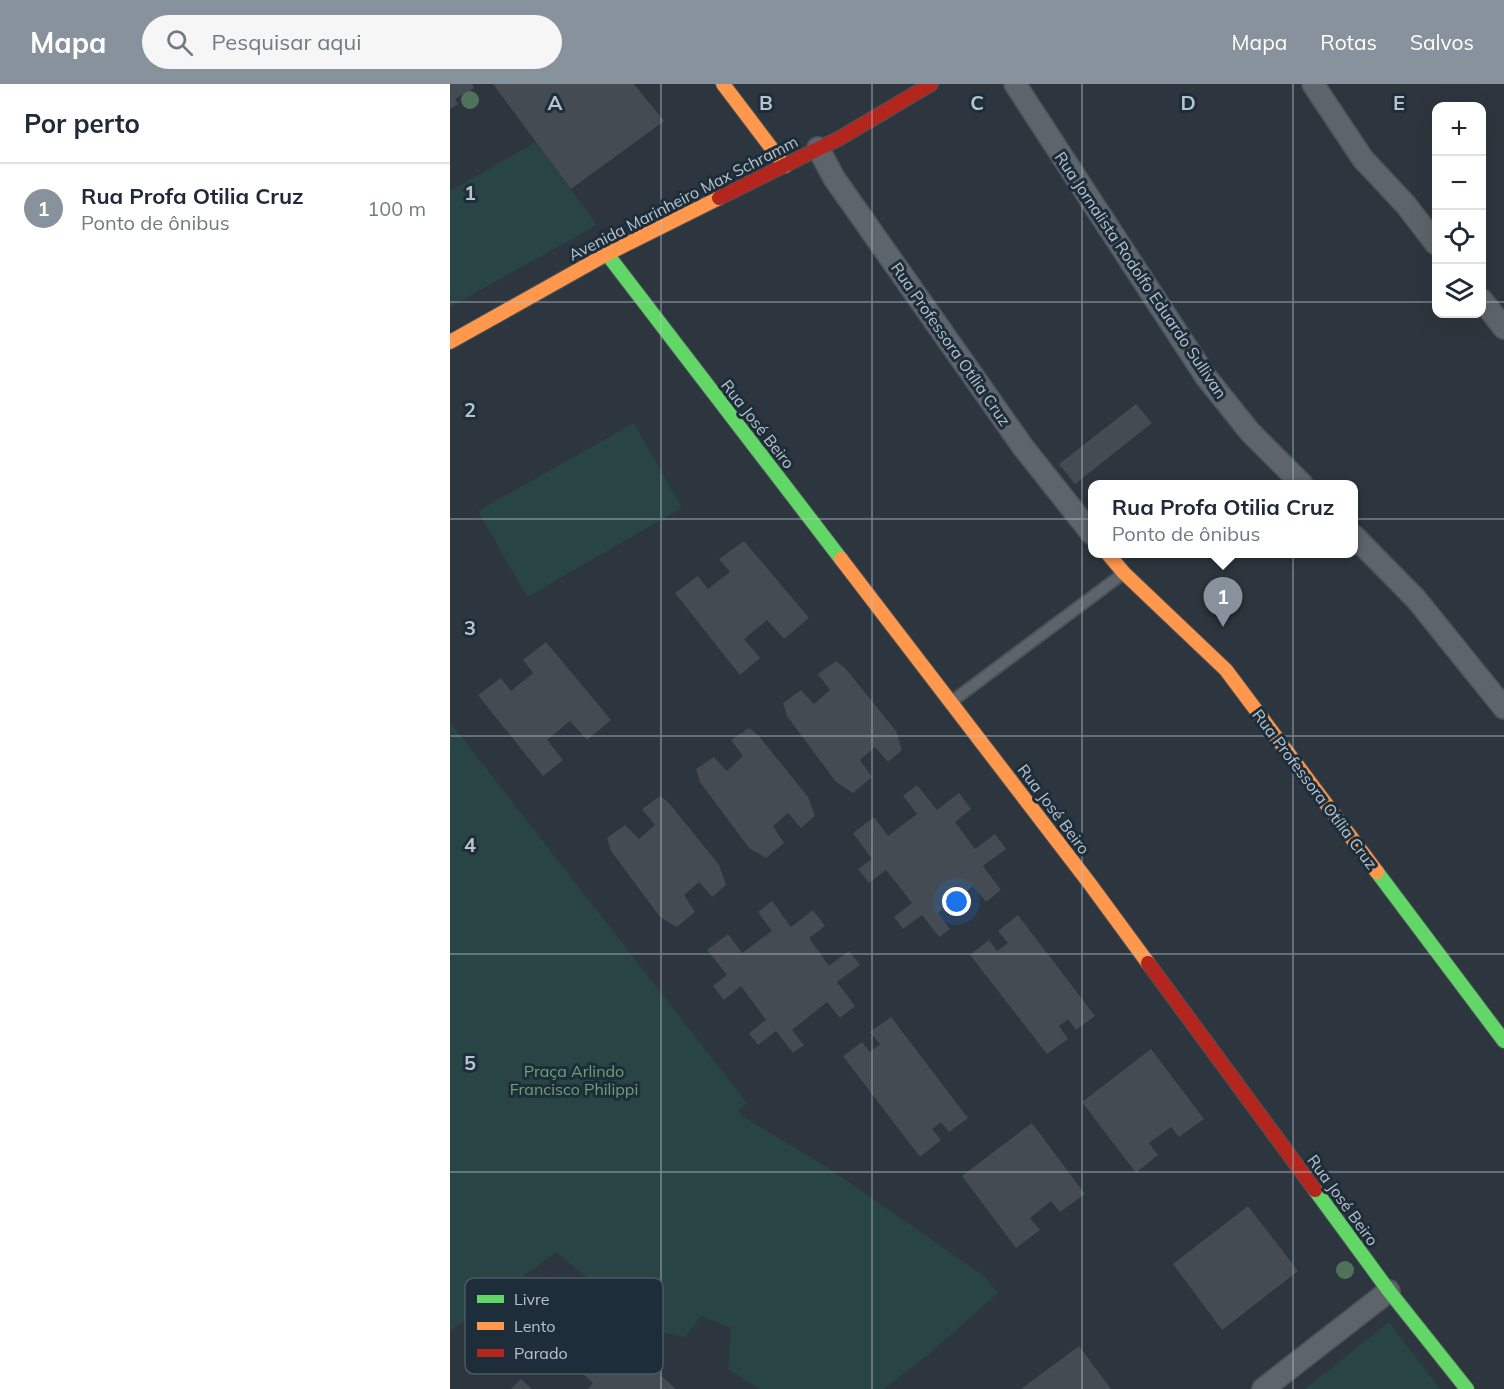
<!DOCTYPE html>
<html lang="pt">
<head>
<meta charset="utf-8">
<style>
	:root { --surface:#fff; --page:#f6f6f7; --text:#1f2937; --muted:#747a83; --line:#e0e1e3; --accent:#87929c }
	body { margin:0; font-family:Mulish,sans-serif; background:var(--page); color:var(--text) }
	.controls { position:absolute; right:18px; top:18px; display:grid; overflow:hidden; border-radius:12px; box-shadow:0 6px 24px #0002 }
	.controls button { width:54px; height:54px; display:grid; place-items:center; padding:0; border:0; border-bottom:2px solid var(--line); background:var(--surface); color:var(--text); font:30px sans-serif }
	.you { position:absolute; left:507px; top:818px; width:21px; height:21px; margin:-15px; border:4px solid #fff; border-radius:50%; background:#1a73e8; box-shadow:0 0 0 9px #1a73e833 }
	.badge { display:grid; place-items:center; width:39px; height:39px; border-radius:50%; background:var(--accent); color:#fff; font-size:20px; font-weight:700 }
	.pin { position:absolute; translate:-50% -50px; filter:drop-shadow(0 2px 3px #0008) }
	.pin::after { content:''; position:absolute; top:32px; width:21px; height:18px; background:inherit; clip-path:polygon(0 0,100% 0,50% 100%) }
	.popup { position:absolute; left:638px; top:396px; width:270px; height:78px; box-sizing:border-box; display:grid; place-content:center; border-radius:12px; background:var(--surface); filter:drop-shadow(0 2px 4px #0005); font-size:20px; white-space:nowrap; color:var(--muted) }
	.popup b { font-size:22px; color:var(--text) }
	.popup::after { content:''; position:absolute; left:50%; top:100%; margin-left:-12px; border:12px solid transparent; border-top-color:var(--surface) }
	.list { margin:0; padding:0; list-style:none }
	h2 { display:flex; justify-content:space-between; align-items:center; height:78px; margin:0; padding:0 24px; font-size:26px }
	h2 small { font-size:20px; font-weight:400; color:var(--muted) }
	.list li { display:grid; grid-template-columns:39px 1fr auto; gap:18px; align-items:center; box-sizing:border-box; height:90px; padding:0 24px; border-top:2px solid var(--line) }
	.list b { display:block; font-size:22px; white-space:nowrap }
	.list p { margin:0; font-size:20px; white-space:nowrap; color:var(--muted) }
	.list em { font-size:20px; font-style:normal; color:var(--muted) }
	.icon { flex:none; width:33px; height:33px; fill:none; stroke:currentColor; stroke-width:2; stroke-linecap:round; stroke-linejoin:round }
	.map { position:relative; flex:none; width:1054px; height:1305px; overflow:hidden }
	header { display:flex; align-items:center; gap:36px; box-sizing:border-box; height:84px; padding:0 30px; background:var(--accent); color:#fff }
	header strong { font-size:28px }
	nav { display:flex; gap:33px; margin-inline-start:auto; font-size:21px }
	.search { width:420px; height:54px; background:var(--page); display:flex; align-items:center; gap:15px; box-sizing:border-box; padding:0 21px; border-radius:33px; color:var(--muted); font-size:22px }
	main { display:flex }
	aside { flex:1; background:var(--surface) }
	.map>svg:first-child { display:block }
	.green { fill:#284445 }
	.building { fill:#444b52 }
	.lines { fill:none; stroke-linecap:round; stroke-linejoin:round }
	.lane-casing { stroke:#4b5258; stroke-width:14 }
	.street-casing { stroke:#4b5258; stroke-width:24 }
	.fast-casing { stroke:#4b5258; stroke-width:16 }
	.slow-casing { stroke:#4b5258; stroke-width:16 }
	.jam-casing { stroke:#4b5258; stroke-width:16 }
	.lane { stroke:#5d646b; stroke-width:10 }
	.street { stroke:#5d646b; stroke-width:21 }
	.fast { stroke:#63d668; stroke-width:14 }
	.slow { stroke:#ff974d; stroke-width:14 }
	.jam { stroke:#b3261e; stroke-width:14 }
	.tree { fill:#50715b }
	.grid { fill:none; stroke:#b7c3ce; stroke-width:1.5; stroke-opacity:0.55 }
	.labels { text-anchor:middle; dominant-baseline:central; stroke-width:6; stroke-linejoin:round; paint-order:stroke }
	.street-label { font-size:16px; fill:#b7c3ce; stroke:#1e2d3a }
	.park-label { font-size:16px; fill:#6ca172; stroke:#1e2d3a }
	.key { fill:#1e2d3a; stroke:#4c5a66; stroke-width:1.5 }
	.key-label { font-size:16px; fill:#b7c3ce }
	.grid-label { font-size:20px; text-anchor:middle; font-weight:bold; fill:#b7c3ce; stroke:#1e2d3a; stroke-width:6; stroke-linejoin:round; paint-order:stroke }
</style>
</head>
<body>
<header>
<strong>Mapa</strong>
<div class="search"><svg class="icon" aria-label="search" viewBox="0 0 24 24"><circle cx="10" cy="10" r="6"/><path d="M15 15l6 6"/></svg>Pesquisar aqui</div>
<nav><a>Mapa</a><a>Rotas</a><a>Salvos</a></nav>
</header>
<main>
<aside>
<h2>Por perto<small></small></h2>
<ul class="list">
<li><span class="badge">1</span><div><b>Rua Profa Otilia Cruz</b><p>Ponto de ônibus</p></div><em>100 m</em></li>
</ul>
</aside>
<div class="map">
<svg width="1054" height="1305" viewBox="0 0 1054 1305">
	<rect width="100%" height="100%" fill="#2d363e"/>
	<!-- green -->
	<path class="green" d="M 86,58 L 147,141 L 0,223 L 0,107 Z
		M 184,339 L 232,424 L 77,513 L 28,427 Z
		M 0,638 L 297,1019 L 289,1026 L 292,1032 L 380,1085 L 534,1192 L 548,1209 L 480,1269 L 434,1305 L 310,1305 L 278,1285 L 281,1244 L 251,1232 L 235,1253 L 198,1246 L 106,1168 L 0,1247 Z
		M 939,1238 L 990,1305 L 855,1305 Z"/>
	<!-- building -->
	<path class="building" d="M 0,0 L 22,0 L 24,4 L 5,15 L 8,20 L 0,25 Z
		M 43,0 L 184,0 L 214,37 L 121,105 Z
		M 686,320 L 702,339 L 625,400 L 609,380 Z
		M 294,457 L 359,534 L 334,555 L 317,536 L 294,555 L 310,574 L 290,591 L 225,509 L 248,492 L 258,505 L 280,488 L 269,475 Z
		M 96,558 L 161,636 L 137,656 L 120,637 L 97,656 L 113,676 L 93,692 L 28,611 L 51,594 L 61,607 L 83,589 L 73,576 Z
		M 386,577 L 395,584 L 446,647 L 452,666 L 438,678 L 425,663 L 410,676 L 422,693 L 403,709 L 386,698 L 337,632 L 333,619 L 351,606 L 364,620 L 380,606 L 368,590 Z
		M 299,644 L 308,651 L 358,713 L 365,732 L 351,744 L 338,729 L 323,742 L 334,759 L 316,774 L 299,764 L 250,698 L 246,685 L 264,673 L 277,687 L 293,672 L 281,656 Z
		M 467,701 L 487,726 L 509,709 L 521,725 L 505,738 L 525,765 L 545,750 L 556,765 L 533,782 L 551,806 L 536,818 L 523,802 L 488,829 L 500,845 L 489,853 L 472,831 L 453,845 L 444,833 L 462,819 L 436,786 L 419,799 L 408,785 L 422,775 L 403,749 L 424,733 L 438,752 L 467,730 L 453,712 Z
		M 210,712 L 219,719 L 269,781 L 276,801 L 262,813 L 249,798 L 234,811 L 245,828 L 227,843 L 210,833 L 161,767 L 157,754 L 175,741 L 189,755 L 205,741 L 192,725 Z
		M 322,817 L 341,843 L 363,826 L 375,842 L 359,854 L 379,882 L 399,867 L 410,881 L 387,898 L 405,922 L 390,934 L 377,918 L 342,946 L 354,961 L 343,969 L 326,947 L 308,961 L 299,949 L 316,936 L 291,902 L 274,916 L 263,902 L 277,891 L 257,866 L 278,850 L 292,869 L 322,847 L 308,828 Z
		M 568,831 L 645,932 L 626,946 L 618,935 L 609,942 L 618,955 L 597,970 L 520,871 L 539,856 L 547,867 L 558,859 L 548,847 Z
		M 441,933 L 518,1034 L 499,1048 L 491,1038 L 482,1045 L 491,1056 L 470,1073 L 393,972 L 412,958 L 420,968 L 430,960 L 420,948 Z
		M 701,965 L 754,1035 L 729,1053 L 721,1043 L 699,1059 L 708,1071 L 686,1089 L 632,1018 Z
		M 582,1039 L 635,1110 L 610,1128 L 601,1117 L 580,1134 L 590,1146 L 566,1164 L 512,1092 Z
		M 798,1122 L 848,1187 L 772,1246 L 723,1180 Z
		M 101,1193 L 226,1305 L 138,1305 L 143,1299 L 67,1231 Z
		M 629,1262 L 661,1305 L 571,1305 Z
		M 71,1295 L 82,1305 L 61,1305 Z"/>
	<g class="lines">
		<defs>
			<path id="lane" d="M 501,618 L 674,489"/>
			<path id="street" d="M 565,0 L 756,293 L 800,348 L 852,400
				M 863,0 L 913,75 L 956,121 L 986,160
				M 368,64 L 384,94 L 573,363 L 642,450
				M 1032,216 L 1054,244
				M 904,452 L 966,515 L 1054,624
				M 813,1305 L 939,1207"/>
			<path id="fast" d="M 157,170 L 391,475
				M 927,788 L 1054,957
				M 865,1106 L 939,1207 L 1017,1305"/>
			<path id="slow" d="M 273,0 L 335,82
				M 0,258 L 157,170 L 269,114
				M 658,470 L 674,489 L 776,586 L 927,788
				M 391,475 L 640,800 L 698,879"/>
			<path id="jam" d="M 269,114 L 390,54 L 481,0
				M 698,879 L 865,1106"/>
		</defs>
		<!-- lane casing -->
		<use href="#lane" class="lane-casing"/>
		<!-- street casing -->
		<use href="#street" class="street-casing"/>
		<!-- fast casing -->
		<use href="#fast" class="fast-casing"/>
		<!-- slow casing -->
		<use href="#slow" class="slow-casing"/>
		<!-- jam casing -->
		<use href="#jam" class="jam-casing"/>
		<!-- lane -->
		<use href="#lane" class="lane"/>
		<!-- street -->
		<use href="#street" class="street"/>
		<!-- fast -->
		<use href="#fast" class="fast"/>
		<!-- slow -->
		<use href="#slow" class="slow"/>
		<!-- jam -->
		<use href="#jam" class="jam"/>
	</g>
	<!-- trees -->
	<g class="tree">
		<circle cx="20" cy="16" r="9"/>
		<circle cx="895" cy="1186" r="9"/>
	</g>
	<!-- grid -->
	<path class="grid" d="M 211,0 L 211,1305M 422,0 L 422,1305M 632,0 L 632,1305M 843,0 L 843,1305M 0,218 L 986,218M 1032,218 L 1054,218M 0,435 L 1054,435M 0,652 L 1054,652M 0,870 L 1054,870M 0,1088 L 1054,1088"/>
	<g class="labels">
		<!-- street labels -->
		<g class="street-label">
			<text transform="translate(233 114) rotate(-27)">Avenida Marinheiro Max Schramm</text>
			<text transform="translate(691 191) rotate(56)">Rua Jornalista Rodolfo Eduardo Sullivan</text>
			<text transform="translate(501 260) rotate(55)">Rua Professora Otília Cruz</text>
			<text transform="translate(308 340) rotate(52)">Rua José Beiro</text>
			<text transform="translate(865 705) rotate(53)">Rua Professora Otília Cruz</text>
			<text transform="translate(604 725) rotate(53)">Rua José Beiro</text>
			<text transform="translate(893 1116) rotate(54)">Rua José Beiro</text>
		</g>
		<!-- park labels -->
		<g class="park-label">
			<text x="124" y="987">Praça Arlindo<tspan x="124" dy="18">Francisco Philippi</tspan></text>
		</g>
	</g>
	<!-- legend -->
	<rect x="15" y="1194" width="198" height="96" rx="9" class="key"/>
	<rect x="27" y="1211" width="27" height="8" fill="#63d668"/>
	<rect x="27" y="1238" width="27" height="8" fill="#ff974d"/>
	<rect x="27" y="1265" width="27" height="8" fill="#b3261e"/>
	<g class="key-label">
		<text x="64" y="1221">Livre</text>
		<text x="64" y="1248">Lento</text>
		<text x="64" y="1275">Parado</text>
	</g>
	<g class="grid-label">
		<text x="105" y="26">A</text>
		<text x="316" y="26">B</text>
		<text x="527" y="26">C</text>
		<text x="738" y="26">D</text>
		<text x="949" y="26">E</text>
		<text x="20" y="116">1</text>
		<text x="20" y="333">2</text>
		<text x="20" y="551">3</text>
		<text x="20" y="768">4</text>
		<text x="20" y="986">5</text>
	</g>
</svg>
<div class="controls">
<button>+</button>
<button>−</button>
<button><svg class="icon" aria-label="locate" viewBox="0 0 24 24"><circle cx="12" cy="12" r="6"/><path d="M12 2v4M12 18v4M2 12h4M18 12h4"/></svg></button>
<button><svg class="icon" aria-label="layers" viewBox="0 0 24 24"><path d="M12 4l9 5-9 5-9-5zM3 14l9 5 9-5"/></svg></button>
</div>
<div class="you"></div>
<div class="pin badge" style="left:773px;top:543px">1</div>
<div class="popup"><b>Rua Profa Otilia Cruz</b>Ponto de ônibus</div>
</div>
</main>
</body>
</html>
